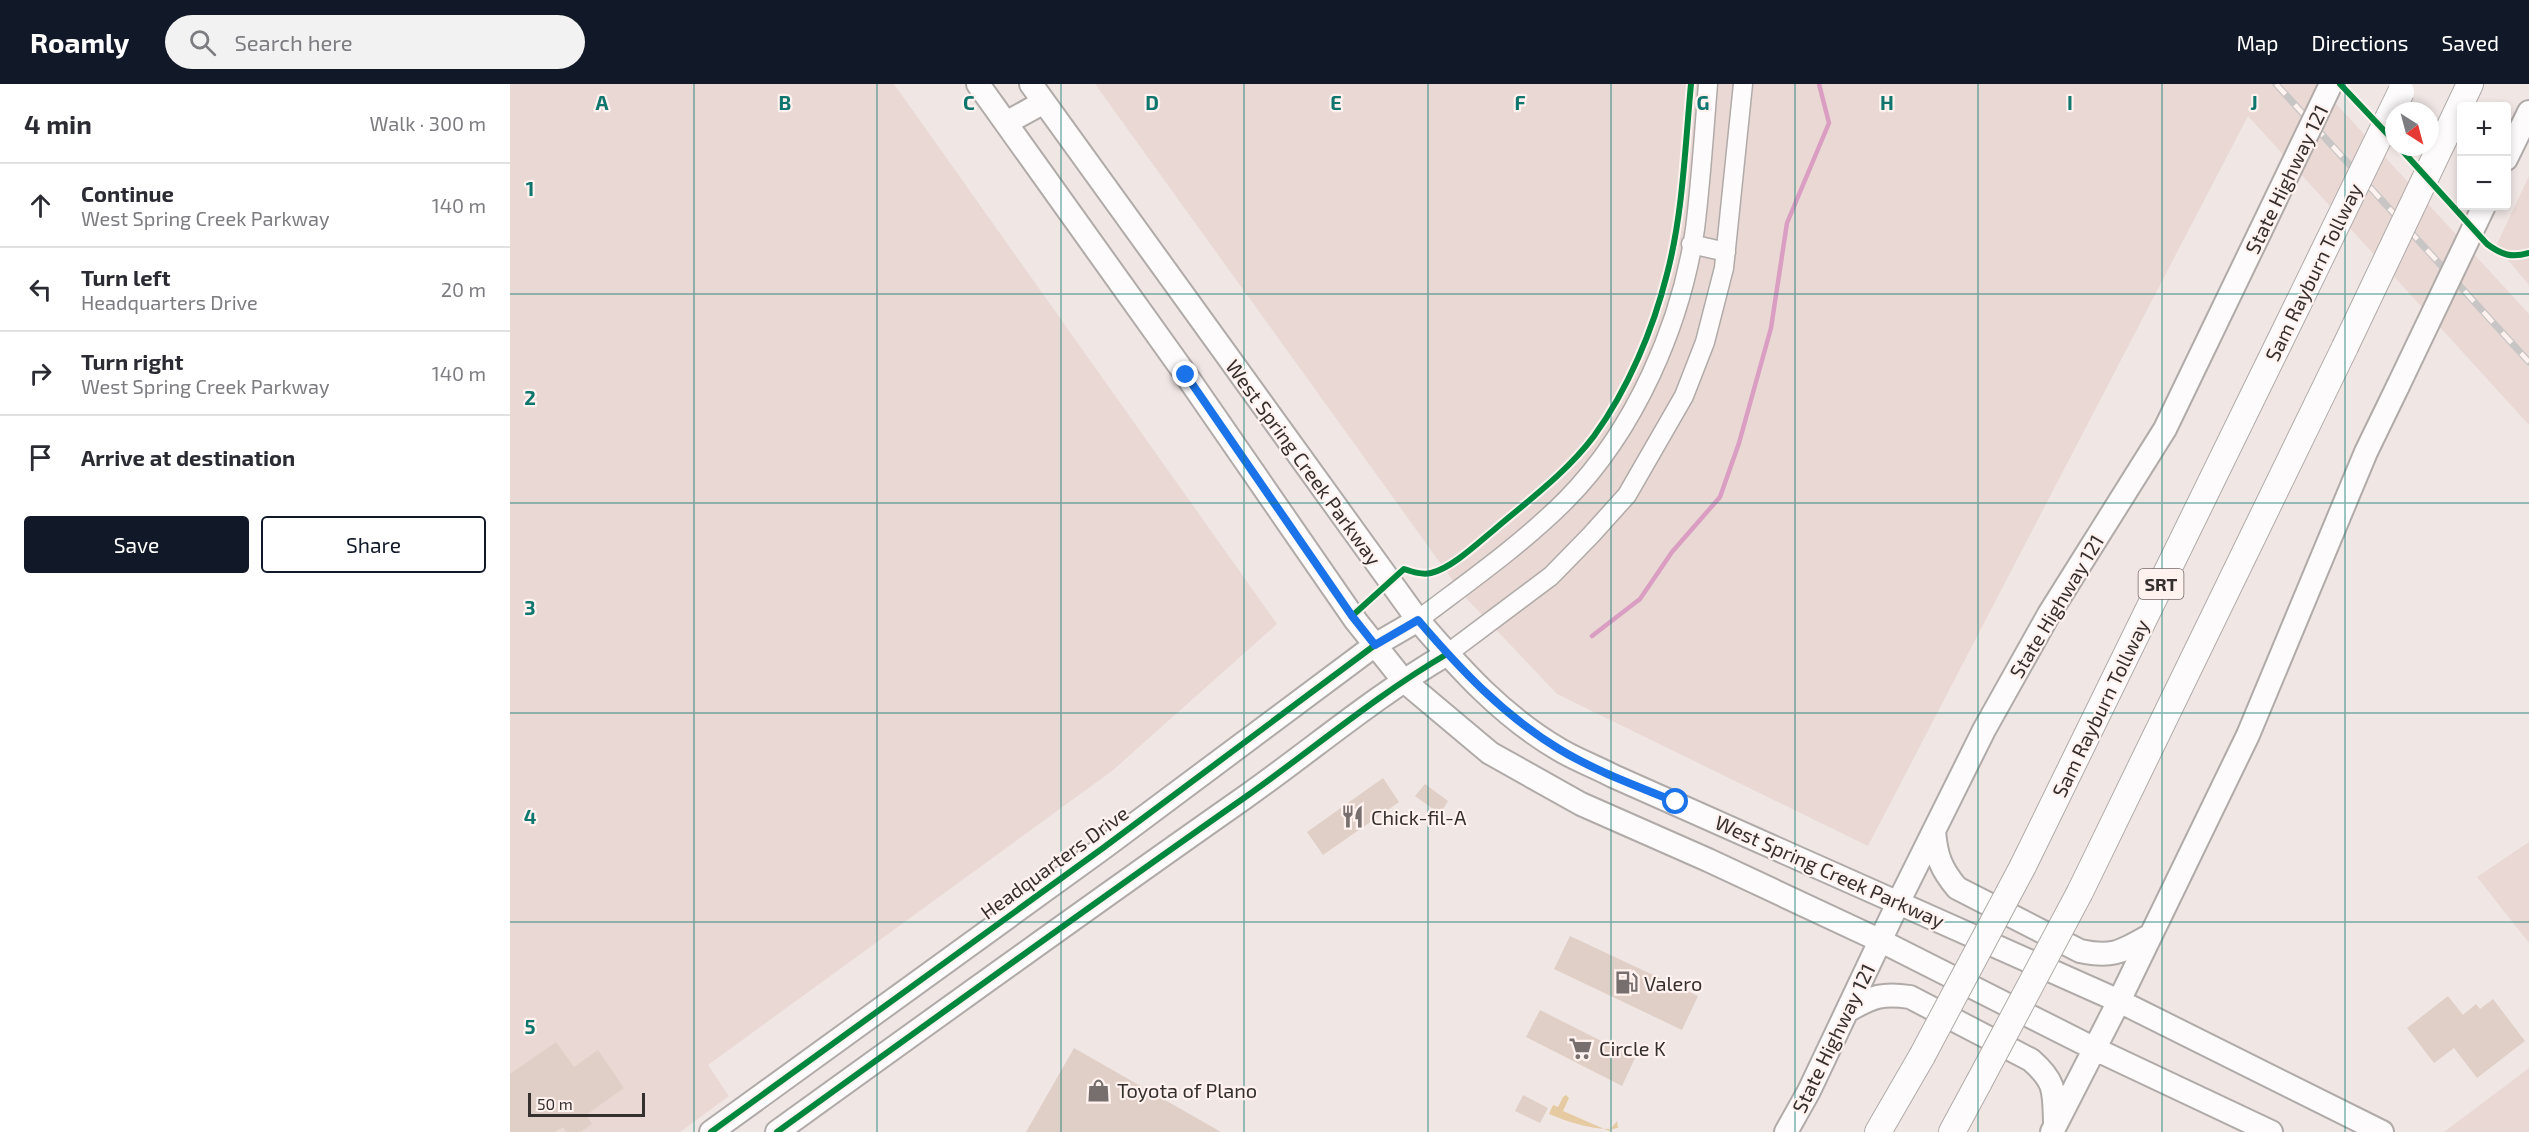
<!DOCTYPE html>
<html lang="en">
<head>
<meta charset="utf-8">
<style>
	:root { --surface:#fff; --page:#f2f2f3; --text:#2b2b33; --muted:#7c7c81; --line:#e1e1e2; --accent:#111827 }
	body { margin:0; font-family:"Exo 2",sans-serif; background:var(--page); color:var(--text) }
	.controls { position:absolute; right:18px; top:18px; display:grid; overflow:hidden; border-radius:6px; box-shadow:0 3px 9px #0003 }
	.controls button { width:54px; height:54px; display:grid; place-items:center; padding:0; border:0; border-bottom:2px solid var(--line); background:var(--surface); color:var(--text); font:30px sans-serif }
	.compass { position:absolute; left:1875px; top:18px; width:54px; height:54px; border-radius:50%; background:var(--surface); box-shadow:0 3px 9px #0003; rotate:144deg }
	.scale { position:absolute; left:18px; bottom:15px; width:117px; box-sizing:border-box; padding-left:6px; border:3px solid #352f2e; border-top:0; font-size:16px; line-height:21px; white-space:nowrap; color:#352f2e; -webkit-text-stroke:4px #fff2ef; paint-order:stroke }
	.stop { position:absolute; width:18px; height:18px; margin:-14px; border:4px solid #1a73e8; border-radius:50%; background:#fff }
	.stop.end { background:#1a73e8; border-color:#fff; box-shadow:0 2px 6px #0008 }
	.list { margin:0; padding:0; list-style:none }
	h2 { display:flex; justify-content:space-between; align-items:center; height:78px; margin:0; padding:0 24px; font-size:26px }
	h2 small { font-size:20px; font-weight:400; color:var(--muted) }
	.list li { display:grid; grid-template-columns:39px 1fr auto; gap:18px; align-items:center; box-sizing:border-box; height:84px; padding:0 24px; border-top:2px solid var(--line) }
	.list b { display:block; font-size:22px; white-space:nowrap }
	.list p { margin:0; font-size:20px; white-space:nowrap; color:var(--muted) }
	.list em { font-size:20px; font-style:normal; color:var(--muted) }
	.actions { display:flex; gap:12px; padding:18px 24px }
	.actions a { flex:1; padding:14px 0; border:2px solid var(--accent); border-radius:6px; text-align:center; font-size:21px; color:var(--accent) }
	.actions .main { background:var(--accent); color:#fff }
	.icon { flex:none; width:33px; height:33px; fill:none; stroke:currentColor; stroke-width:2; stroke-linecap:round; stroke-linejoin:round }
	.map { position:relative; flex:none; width:2019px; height:1048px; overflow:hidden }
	header { display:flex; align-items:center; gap:36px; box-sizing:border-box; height:84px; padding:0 30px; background:var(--accent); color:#fff }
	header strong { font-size:28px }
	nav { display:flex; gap:33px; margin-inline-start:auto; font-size:21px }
	.search { width:420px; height:54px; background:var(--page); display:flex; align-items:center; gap:15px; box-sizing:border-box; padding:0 21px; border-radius:33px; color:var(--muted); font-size:22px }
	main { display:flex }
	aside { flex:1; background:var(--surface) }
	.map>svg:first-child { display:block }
	.built { fill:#e9d8d4 }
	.green { fill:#e6caa2 }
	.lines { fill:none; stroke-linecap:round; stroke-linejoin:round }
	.stream { stroke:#da9ec3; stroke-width:4.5 }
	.building { fill:#e0cfc6 }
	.minor-casing { stroke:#b0aaa8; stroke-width:21 }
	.major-casing { stroke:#b0aaa8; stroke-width:26 }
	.highway-casing { stroke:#b0aaa8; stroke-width:28 }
	.minor { stroke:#fdfbfb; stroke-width:18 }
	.major { stroke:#fdfbfb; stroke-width:22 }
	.highway { stroke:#fdfbfb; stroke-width:26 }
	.rail-casing { stroke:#c8c5c5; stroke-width:7 }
	.rail { stroke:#fff2ef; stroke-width:4.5; stroke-dasharray:14; stroke-linecap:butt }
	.major-bridge-casing { stroke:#b0aaa8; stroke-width:26; stroke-linecap:butt }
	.highway-bridge-casing { stroke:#b0aaa8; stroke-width:28; stroke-linecap:butt }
	.major-bridge { stroke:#fdfbfb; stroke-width:22 }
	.highway-bridge { stroke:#fdfbfb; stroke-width:26 }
	.cycleway-casing { stroke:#fff2ef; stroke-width:10 }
	.cycleway { stroke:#00873e; stroke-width:6 }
	.route { stroke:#1a73e8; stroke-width:8 }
	.grid { fill:none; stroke:#0f766e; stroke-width:1.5; stroke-opacity:0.55 }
	.labels { text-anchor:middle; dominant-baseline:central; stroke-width:4.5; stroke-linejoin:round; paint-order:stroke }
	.shield { fill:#fff2ef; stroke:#726a68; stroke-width:1.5 }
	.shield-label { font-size:18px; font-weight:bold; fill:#352f2e }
	.street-label { font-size:20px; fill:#352f2e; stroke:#fff2ef }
	.poi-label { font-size:20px; fill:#352f2e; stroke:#fff2ef; text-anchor:start }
	.grid-label { font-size:20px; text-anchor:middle; font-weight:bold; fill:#0f766e; stroke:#fff2ef; stroke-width:4.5; stroke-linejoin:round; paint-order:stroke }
</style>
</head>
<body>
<header>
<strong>Roamly</strong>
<div class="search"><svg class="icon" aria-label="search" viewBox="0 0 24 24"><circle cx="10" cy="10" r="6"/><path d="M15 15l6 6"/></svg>Search here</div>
<nav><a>Map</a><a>Directions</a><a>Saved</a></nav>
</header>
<main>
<aside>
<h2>4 min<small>Walk · 300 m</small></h2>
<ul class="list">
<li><svg class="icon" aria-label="ahead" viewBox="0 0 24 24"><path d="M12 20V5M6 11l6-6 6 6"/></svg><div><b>Continue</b><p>West Spring Creek Parkway</p></div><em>140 m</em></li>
<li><svg class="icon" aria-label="left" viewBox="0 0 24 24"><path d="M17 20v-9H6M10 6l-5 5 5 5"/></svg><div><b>Turn left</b><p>Headquarters Drive</p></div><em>20 m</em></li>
<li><svg class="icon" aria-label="right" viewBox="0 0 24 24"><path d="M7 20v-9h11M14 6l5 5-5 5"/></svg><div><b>Turn right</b><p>West Spring Creek Parkway</p></div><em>140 m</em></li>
<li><svg class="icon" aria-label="arrive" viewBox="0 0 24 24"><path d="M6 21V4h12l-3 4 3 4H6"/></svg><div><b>Arrive at destination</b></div></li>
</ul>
<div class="actions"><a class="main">Save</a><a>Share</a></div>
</aside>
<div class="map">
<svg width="2019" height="1048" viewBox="0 0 2019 1048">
	<rect width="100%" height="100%" fill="#f0e7e5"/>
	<!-- built -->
	<path class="built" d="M 0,0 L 384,0 L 767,540 L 602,687 L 198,981 L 219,1012 L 170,1048 L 0,1048 Z
		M 585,0 L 1808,0 L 2019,230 L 2019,341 L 1738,32 L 1358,762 L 1047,610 L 954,512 Z
		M 2019,92 L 2019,201 L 1986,162 Z
		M 2019,758 L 2019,859 L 1967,793 Z
		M 2019,984 L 2019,1048 L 1934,1048 Z"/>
	<!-- green -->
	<path class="green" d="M 1056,1011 L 1059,1014 L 1053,1027 L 1099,1047 L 1107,1037 L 1108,1044 C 1088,1048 1058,1038 1039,1030 L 1043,1021 L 1048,1023 L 1053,1013 Z"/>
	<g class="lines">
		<!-- stream -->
		<path class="stream" d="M 1082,552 L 1130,515 L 1162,468 L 1210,413 L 1229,359 L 1261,244 L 1277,139 L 1319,39 L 1309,0"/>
	</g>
	<!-- building -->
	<path class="building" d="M 873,694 L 889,718 L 813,771 L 797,748 Z
		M 915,700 L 938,717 L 930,730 L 905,712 Z
		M 1060,852 L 1188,912 L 1172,946 L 1044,885 Z
		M 1938,912 L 1953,931 L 1966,920 L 1970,925 L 1983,915 L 2015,957 L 1967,994 L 1944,964 L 1924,979 L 1897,944 Z
		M 1030,926 L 1125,974 L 1112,1002 L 1016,953 Z
		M 46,958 L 64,983 L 88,966 L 114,1004 L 76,1031 L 82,1040 L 70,1048 L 56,1048 L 53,1043 L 45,1048 L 0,1048 L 0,990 Z
		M 564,964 L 711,1048 L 516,1048 Z
		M 1013,1011 L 1038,1024 L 1030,1039 L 1005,1027 Z"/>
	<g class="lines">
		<defs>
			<path id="minor" d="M 1181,160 L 1216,168
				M 908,536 C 958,498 1011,461 1056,416 C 1125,346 1171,241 1185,145 C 1191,97 1194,48 1198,0
				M 937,570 L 1041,492 L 1081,451 L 1117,411 L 1174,312 L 1195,258 L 1214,184 L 1233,0"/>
			<path id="major" d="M 468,0 L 676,291 L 846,537 L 893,596 L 980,669 L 1071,720 L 1198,776 L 1371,857 L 1585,965 L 1761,1048
				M 521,0 L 908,536 C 950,585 993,633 1050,666 C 1067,676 1086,683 1103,692 L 1609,917 L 1872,1048
				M 496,39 L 534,18
				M 1996,75 L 2019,28
				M 1424,747 C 1426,772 1431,785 1447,804 L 1570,867 C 1602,874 1611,868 1639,852
				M 1339,926 C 1363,912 1373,909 1400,913 L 1521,976 C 1546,998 1544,1007 1545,1039
				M 201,1048 L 593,764 L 865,561 L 908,536
				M 267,1048 C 422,936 577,824 734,714 C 802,666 865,612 937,570
				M 1276,1048 L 1299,1007 L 1389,817 L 1474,646 L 1539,530 L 1655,345 L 1750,148
				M 1542,1048 L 1609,917 L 1738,651 L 1856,368 L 1888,302"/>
			<path id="highway" d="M 1933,57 L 1960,0
				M 1513,782 L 1789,218
				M 1570,808 L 1835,263
				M 1368,1048 L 1412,972
				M 1442,1048 L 1469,998"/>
		</defs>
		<!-- minor casing -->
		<use href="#minor" class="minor-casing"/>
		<!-- major casing -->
		<use href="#major" class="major-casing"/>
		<!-- highway casing -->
		<use href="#highway" class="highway-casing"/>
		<!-- minor -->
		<use href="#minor" class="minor"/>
		<!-- major -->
		<use href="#major" class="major"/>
		<!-- highway -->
		<use href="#highway" class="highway"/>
		<defs>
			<path id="rail" d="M 1766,0 L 2019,278"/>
		</defs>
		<!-- rail casing -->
		<use href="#rail" class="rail-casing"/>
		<!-- rail -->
		<use href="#rail" class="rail"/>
		<defs>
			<path id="major-bridge" d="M 1750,148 L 1821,0
				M 1888,302 L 1974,122"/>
			<path id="highway-bridge" d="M 1789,218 L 1891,8
				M 1835,263 L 1933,57
				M 1412,972 L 1513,782
				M 1469,998 L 1570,808"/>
		</defs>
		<!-- major-bridge casing -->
		<use href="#major-bridge" class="major-bridge-casing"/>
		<!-- highway-bridge casing -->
		<use href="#highway-bridge" class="highway-bridge-casing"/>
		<!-- major-bridge -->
		<use href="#major-bridge" class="major-bridge"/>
		<!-- highway-bridge -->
		<use href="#highway-bridge" class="highway-bridge"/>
		<defs>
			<path id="cycleway" d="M 1830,0 L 1884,57
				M 1889,63 L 1977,160 C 1992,171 2001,174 2019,169
				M 842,532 L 894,485 C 903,488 912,491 921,489 C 942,484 968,459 985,445 C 1019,416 1057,388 1084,352 C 1118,305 1143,246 1157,190 C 1173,129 1175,63 1181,0
				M 201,1048 L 593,764 L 865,561 L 908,536
				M 267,1048 C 422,936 577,824 734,714 C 802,666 865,612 937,570"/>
		</defs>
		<!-- cycleway casing -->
		<use href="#cycleway" class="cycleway-casing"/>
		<!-- cycleway -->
		<use href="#cycleway" class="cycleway"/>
	</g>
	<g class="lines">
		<!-- route -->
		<path class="route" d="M 676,291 L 842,532 L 865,561 L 908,536 C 950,585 993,631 1049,665 C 1085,687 1127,702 1166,718"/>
	</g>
	<!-- grid -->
	<path class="grid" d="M 184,0 L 184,1048M 367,0 L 367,1048M 551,0 L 551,1048M 734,0 L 734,1048M 918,0 L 918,1048M 1101,0 L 1101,1048M 1285,0 L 1285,1048M 1468,0 L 1468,1048M 1652,0 L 1652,1048M 1835,0 L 1835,1048M 0,210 L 2019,210M 0,419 L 2019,419M 0,629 L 2019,629M 0,838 L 2019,838"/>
	<!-- icons -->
	<defs>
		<symbol id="restaurant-bare" viewBox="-9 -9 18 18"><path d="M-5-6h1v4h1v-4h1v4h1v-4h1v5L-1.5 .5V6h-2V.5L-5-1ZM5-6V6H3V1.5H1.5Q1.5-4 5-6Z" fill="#766f6e" stroke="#fff2ef" stroke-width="2.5" paint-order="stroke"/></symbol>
		<symbol id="fuel-bare" viewBox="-9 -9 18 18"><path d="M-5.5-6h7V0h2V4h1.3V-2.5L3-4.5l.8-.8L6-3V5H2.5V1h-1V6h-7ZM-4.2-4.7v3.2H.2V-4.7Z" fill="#766f6e" stroke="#fff2ef" stroke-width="2.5" paint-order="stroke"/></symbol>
		<symbol id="supermarket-bare" viewBox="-9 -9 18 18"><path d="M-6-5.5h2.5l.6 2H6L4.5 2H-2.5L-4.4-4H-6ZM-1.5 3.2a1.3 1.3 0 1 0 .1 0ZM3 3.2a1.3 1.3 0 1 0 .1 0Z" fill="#766f6e" stroke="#fff2ef" stroke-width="2.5" paint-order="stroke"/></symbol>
		<symbol id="shop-bare" viewBox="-9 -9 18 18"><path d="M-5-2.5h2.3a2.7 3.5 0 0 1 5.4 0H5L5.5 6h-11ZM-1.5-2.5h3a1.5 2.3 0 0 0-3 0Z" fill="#766f6e" stroke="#fff2ef" stroke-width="2.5" paint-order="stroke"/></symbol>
	</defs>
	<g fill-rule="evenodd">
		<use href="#restaurant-bare" x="826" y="716" width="33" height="33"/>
		<use href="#fuel-bare" x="1100" y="882" width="33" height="33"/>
		<use href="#supermarket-bare" x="1054" y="948" width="33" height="33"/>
		<use href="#shop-bare" x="572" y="990" width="33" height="33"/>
	</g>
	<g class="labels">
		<!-- shield labels -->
		<rect class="shield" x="1628.5" y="485" width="45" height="30" rx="4.5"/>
		<g class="shield-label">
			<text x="1651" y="500">SRT</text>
		</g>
		<!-- street labels -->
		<g class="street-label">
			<text transform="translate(1776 95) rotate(-64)">State Highway 121</text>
			<text transform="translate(1803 188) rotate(-64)">Sam Rayburn Tollway</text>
			<text transform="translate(794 378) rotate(54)">West Spring Creek Parkway</text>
			<text transform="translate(1546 522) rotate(-59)">State Highway 121</text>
			<text transform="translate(1590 624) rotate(-64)">Sam Rayburn Tollway</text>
			<text transform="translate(544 778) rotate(-36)">Headquarters Drive</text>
			<text transform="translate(1320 787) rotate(24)">West Spring Creek Parkway</text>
			<text transform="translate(1323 954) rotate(-64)">State Highway 121</text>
		</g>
		<!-- poi labels -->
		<g class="poi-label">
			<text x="861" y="733">Chick-fil-A</text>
			<text x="1134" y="899">Valero</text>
			<text x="1089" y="964">Circle K</text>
			<text x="607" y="1006">Toyota of Plano</text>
		</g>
	</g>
	<g class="grid-label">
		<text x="92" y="26">A</text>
		<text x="275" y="26">B</text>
		<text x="459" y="26">C</text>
		<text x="642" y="26">D</text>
		<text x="826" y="26">E</text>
		<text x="1010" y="26">F</text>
		<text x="1193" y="26">G</text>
		<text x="1377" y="26">H</text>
		<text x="1560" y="26">I</text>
		<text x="1744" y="26">J</text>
		<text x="20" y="112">1</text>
		<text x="20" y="321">2</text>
		<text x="20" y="531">3</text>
		<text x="20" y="740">4</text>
		<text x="20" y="950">5</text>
	</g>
</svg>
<div class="controls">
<button>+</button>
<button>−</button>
</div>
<svg class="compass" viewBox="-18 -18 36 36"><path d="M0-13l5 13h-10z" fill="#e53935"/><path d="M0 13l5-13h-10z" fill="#7c7c81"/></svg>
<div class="scale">50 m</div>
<div class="stop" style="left:1166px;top:718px"></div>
<div class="stop end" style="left:676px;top:291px"></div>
</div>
</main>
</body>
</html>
